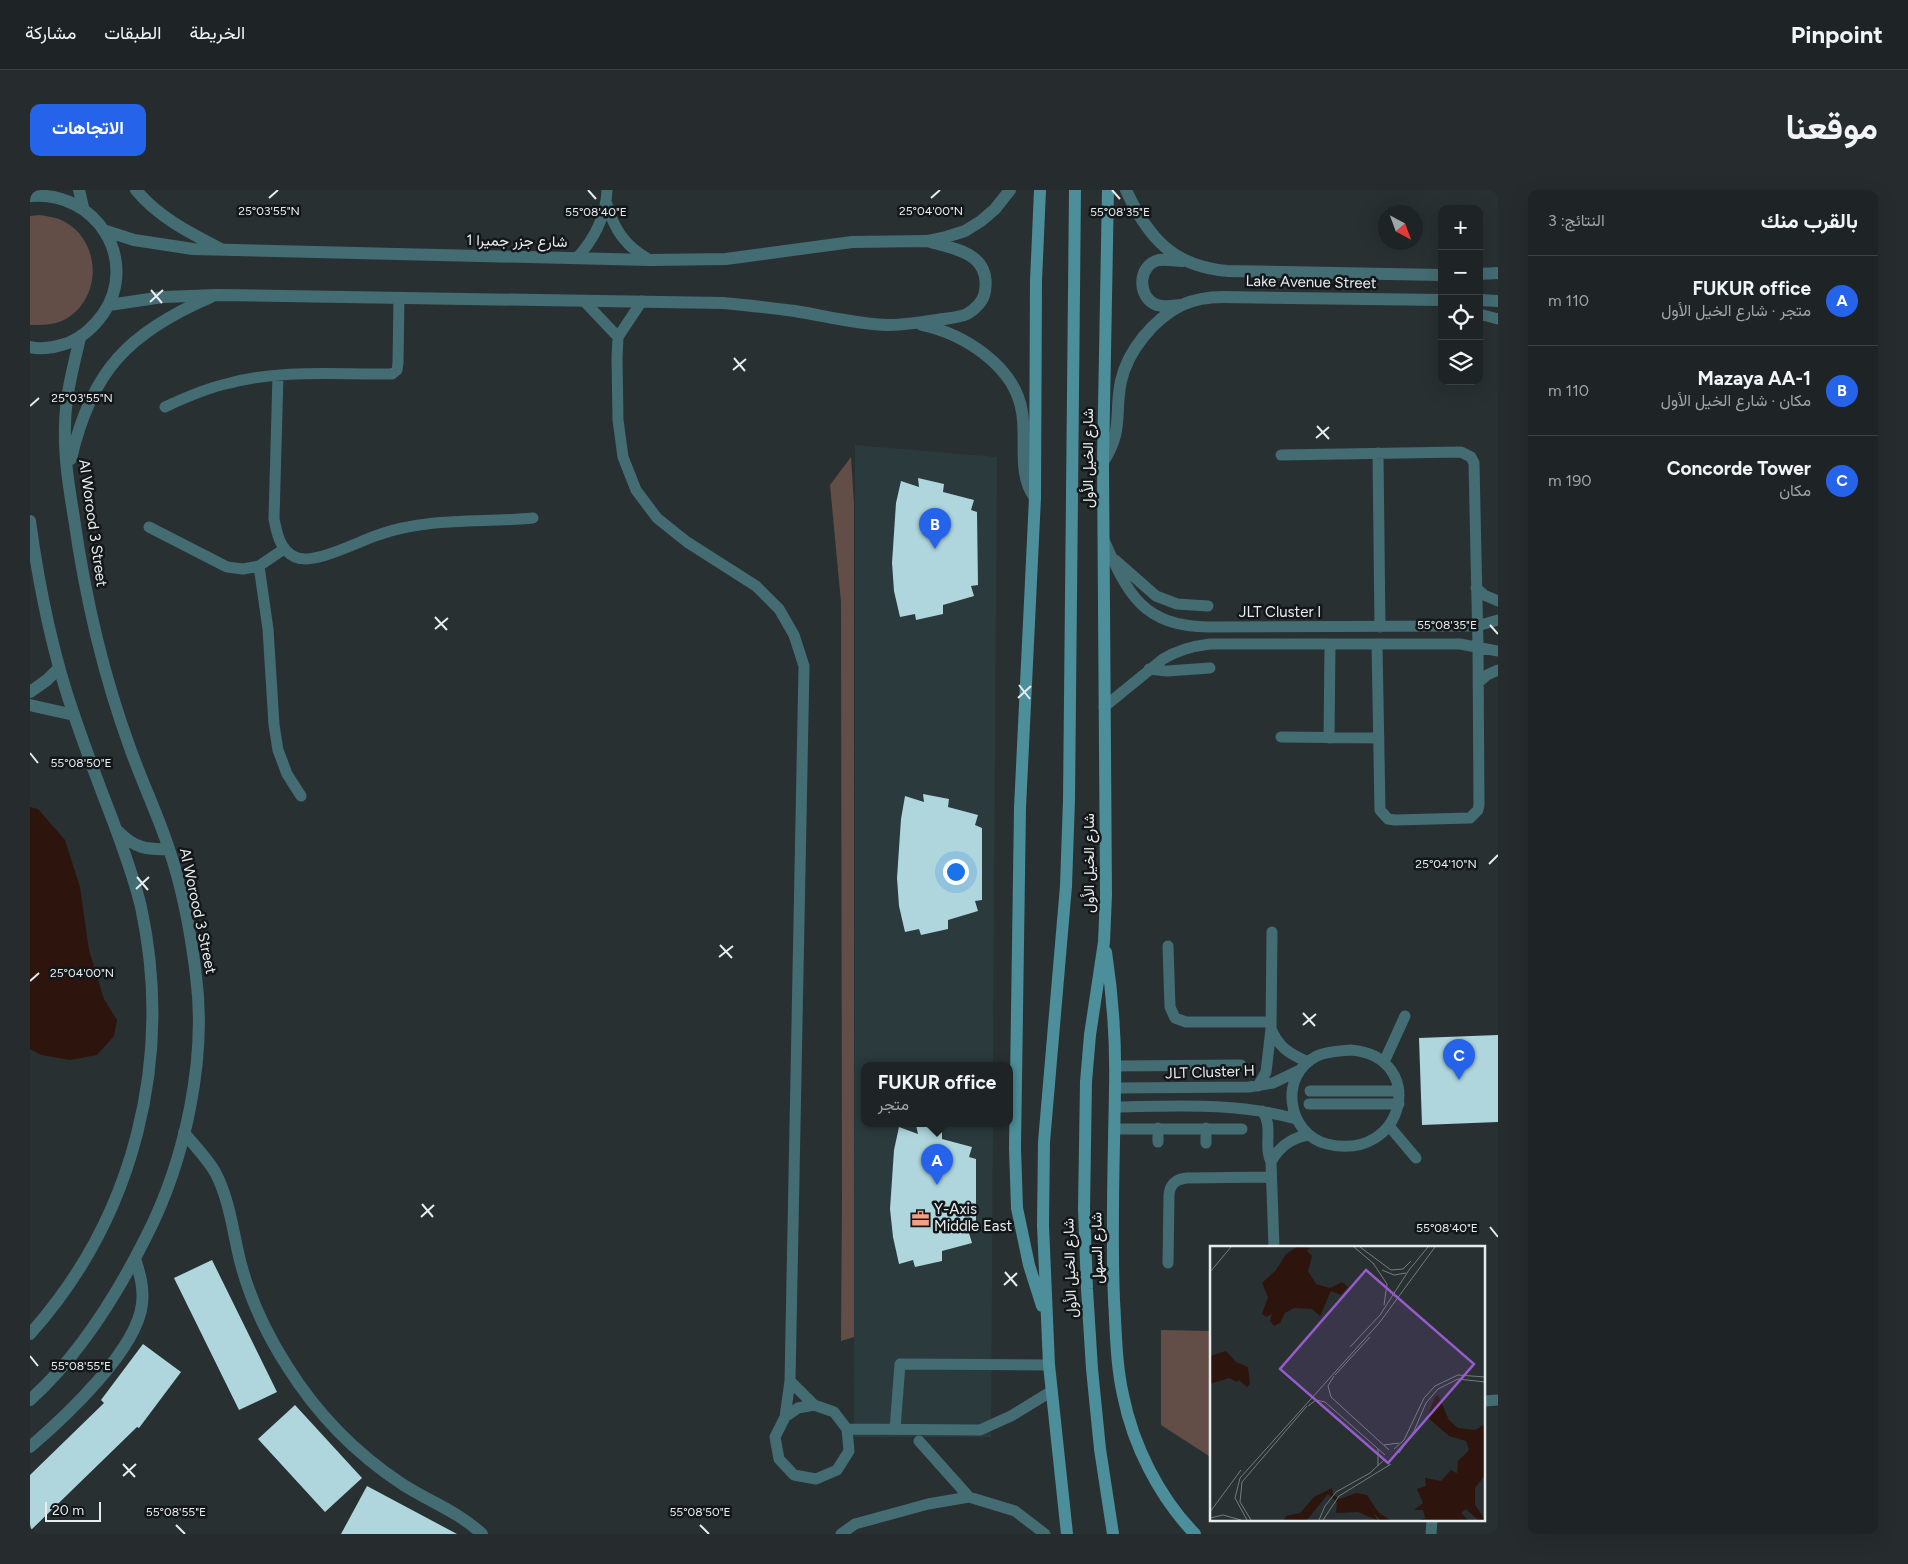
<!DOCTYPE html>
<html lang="ar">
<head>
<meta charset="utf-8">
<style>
	:root { --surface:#1e2426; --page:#262c2e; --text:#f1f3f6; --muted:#a1a4a7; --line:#3c4143; --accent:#2563eb }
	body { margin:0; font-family:Figtree,Vazirmatn,sans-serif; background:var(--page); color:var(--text); direction:rtl }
	.controls { position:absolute; right:15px; top:15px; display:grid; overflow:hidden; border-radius:10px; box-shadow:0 5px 20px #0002 }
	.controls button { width:45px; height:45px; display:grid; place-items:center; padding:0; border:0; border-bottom:1px solid var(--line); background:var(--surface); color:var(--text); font:25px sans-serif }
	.compass { position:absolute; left:1348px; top:15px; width:45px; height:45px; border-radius:50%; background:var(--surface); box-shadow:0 5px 20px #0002; rotate:139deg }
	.scale { position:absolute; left:15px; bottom:12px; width:56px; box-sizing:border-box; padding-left:5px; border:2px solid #e7edee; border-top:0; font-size:14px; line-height:18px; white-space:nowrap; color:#e7edee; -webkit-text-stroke:4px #141718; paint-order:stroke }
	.you { position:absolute; left:925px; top:681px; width:18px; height:18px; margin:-12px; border:4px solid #fff; border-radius:50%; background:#1a73e8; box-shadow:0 0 0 8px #1a73e833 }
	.badge { display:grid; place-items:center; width:32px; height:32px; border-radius:50%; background:var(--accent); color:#fff; font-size:16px; font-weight:700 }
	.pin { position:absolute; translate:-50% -41px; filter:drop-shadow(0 1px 2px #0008) }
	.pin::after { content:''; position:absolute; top:26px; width:18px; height:15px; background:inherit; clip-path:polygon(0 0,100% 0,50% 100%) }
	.popup { position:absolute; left:831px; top:872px; width:152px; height:65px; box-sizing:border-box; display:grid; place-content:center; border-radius:10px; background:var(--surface); filter:drop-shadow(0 1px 4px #0005); font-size:16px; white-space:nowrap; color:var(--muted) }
	.popup b { font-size:19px; color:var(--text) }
	.popup::after { content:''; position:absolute; left:50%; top:100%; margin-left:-10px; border:10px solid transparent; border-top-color:var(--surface) }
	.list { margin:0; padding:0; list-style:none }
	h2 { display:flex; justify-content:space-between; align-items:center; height:65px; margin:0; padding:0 20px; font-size:21px }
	h2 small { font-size:16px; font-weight:400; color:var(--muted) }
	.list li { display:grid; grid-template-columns:32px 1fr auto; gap:15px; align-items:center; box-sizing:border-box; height:90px; padding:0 20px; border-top:1px solid var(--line) }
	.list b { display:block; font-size:19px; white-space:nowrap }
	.list p { margin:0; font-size:16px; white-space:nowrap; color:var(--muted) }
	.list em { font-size:16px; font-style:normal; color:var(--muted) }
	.icon { flex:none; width:28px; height:28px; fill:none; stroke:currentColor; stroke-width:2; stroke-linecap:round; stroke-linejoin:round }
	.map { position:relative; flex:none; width:1468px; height:1344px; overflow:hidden; direction:ltr; border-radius:10px }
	header { display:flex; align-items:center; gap:30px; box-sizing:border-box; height:70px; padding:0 25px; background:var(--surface); border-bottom:1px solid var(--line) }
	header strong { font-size:24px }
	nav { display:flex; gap:28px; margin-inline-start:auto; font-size:18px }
	.intro { display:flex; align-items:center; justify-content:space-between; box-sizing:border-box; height:120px; padding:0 30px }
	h1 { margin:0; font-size:35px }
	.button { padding:12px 22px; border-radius:10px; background:var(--accent); color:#fff; font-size:18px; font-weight:700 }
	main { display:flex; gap:30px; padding:0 30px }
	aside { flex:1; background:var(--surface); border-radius:10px; box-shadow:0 5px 20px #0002 }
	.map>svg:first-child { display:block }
	.built { fill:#2a3a3d }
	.green { fill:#624d47 }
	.water { fill:#2d150e }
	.building { fill:#afd6dd }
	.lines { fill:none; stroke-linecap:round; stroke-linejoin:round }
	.service { stroke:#446c73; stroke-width:11 }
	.minor { stroke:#446c73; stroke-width:12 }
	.tertiary { stroke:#446c73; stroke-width:12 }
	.secondary { stroke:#4c8e99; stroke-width:12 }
	.ticks { fill:none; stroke:#e7edee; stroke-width:2 }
	.labels { text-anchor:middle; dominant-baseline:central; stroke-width:5; stroke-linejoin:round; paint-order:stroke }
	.street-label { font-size:15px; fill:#e7edee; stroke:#141718 }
	.poi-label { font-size:15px; fill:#e7edee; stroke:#141718; text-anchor:start }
	.inset-road { fill:none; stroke:#747c7d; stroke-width:1 }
	.view { fill:#965ccb; fill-opacity:0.15; stroke:#965ccb; stroke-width:2.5 }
	.inset-edge { fill:none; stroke:#e7edee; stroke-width:2.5 }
	.ticks-label { font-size:12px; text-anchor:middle; fill:#e7edee; stroke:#141718; stroke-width:5; stroke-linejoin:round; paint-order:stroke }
</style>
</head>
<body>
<header>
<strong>Pinpoint</strong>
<nav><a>الخريطة</a><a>الطبقات</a><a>مشاركة</a></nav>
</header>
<div class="intro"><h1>موقعنا</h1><a class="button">الاتجاهات</a></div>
<main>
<aside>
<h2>بالقرب منك<small>النتائج: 3</small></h2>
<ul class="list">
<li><span class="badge">A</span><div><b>FUKUR office</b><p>متجر · شارع الخيل الأول</p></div><em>110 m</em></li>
<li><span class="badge">B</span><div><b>Mazaya AA-1</b><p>مكان · شارع الخيل الأول</p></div><em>110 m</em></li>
<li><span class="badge">C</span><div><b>Concorde Tower</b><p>مكان</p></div><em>190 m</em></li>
</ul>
</aside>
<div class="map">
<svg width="1468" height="1344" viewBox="0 0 1468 1344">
	<rect width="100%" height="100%" fill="#283032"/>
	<!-- built -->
	<path class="built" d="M 825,255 L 967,267 L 963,876 L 834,876 L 834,934 L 963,934 L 961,1247 L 824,1247 Z"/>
	<!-- green -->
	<path class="green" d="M 10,25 C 16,26 23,27 29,29 C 71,46 75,108 34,130 C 23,135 12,135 0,135 L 0,26 Z
		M 821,267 L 824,314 L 824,1147 L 811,1151 L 812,1006 L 811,412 L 800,295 Z
		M 1131,1140 L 1182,1141 L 1182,1268 L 1131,1235 Z"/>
	<!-- water -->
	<path class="water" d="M 0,617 L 8,619 L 35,650 L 50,697 L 59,760 L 74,809 L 87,830 L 84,846 L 67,865 L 40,870 L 11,865 L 0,859 Z"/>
	<!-- building -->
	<path class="building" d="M 888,288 L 914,294 L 913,302 L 944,310 L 941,320 L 947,322 L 948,395 L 941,396 L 944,406 L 913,415 L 913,424 L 886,430 L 885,424 L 870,427 L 864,401 L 862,373 L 866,313 L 871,291 L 889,297 Z
		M 893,604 L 919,609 L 918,617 L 948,625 L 945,635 L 952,638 L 952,710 L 945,711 L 948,721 L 918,730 L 918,739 L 891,745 L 889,739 L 875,742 L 869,716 L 867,688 L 871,629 L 875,606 L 894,612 Z
		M 1468,845 L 1468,932 L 1392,935 L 1389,848 Z
		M 886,935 L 912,940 L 912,949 L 942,957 L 939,967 L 946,969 L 946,1041 L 939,1043 L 942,1053 L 912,1061 L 912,1071 L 885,1077 L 883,1070 L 869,1074 L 863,1047 L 860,1019 L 864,960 L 869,937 L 888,944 Z
		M 182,1070 L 247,1202 L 209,1220 L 144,1088 Z
		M 113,1154 L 151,1182 L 109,1238 L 107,1237 L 0,1341 L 0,1285 L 74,1213 L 71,1210 Z
		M 265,1215 L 332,1288 L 295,1322 L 228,1249 Z
		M 337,1296 L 427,1344 L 311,1344 Z"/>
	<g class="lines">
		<!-- service -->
		<path class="service" d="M 577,14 C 584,40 596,57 620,70
			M 547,68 C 564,49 576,27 577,0
			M 554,111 L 588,147
			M 612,111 L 588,147 L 587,168 L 588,230 L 593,267 L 606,300 L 627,328 L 657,352 L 726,396 L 749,419 L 764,445 L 774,476 L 760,1191 L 784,1215 L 804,1222 L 817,1239 L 819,1261 L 807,1280 L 786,1289 L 764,1285 L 749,1269 L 745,1247 L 755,1227 L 768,1218 L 784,1215
			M 1449,124 L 1468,129
			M 248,185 L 244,329 C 247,344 250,360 265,367 C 283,376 329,351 348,345 C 398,327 451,333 503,328
			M 135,217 C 156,207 177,198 200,193 C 252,179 309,185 362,184 L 367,180 L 368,173 L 369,108
			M 1348,263 L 1350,437
			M 1251,265 L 1431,262 L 1441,267 L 1444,273 L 1448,457 L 1449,615 L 1448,620 L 1440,628 L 1365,630 L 1358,629 L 1350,620 L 1347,454
			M 119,337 L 197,377 L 213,379 L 229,376 L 254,359
			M 1074,350 C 1098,405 1113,436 1179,437 L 1434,436 L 1447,436 L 1468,430
			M 1085,370 L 1126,406 L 1147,414 L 1178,416
			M 229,376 L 238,439 L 244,535 L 248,560 L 257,584 L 271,606
			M 1446,398 L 1454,405 L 1468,411
			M 1119,479 L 1137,481 L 1180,478
			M 1448,493 L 1457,485 L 1468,480
			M 1074,517 L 1133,469 C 1148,460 1163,456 1180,454 L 1430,454 L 1468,461
			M 1251,547 L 1349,548
			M 1299,548 L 1300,454
			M 1138,756 L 1140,817 L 1145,828 L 1156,832 L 1241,832
			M 1241,839 C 1249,858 1260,864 1278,872
			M 1321,860 C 1399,867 1375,973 1297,954 C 1257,944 1248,885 1287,866 C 1297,861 1309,861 1321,860 Z
			M 1354,872 L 1375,826
			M 1085,876 L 1211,875
			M 1228,896 L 1236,882 L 1241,839 L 1242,742
			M 1085,898 L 1219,897 L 1243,893 L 1270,880
			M 1280,901 L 1369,901
			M 1279,914 L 1369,914
			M 1085,917 C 1145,916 1208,912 1266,929
			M 1232,921 C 1244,935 1233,956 1241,972 L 1244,1058
			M 1359,936 L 1386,968
			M 1084,939 L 1212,939
			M 1128,952 L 1128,938
			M 1176,953 L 1176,938
			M 1241,972 C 1249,957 1261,948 1278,945
			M 1138,1073 L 1139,1005 C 1140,994 1146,989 1157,988 L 1241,987
			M 1454,1211 L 1468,1210
			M 755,1227 L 760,1191
			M 817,1239 L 950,1240 L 981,1226 L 1022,1201
			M 865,1239 L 870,1174 L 1019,1175
			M 889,1251 L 939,1307
			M 811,1344 L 825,1334 L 898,1314 L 939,1307 L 985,1321 L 1015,1344
			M 1401,1344 L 1402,1330"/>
		<!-- minor -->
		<path class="minor" d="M 1096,0 C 1118,48 1144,77 1198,81 L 1412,85
			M 1449,84 L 1468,83
			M 1449,110 L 1468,111
			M 1151,115 C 1144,116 1134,117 1127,115 C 1107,108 1107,75 1129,70 C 1136,69 1145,71 1153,71
			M 1073,272 C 1094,239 1084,224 1091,191 C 1098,160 1124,129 1152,115 C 1165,109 1179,107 1193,107 L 1412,110
			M 0,502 L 17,490 L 29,478
			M 0,515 L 44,525
			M 154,943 C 165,956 177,968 185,982 C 198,1006 202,1035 208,1062 C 217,1103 234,1140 257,1176 C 287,1224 325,1263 372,1294 C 398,1311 429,1322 452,1344
			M 0,1257 C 35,1227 107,1160 112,1114 C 114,1098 110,1084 105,1069"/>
		<!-- tertiary -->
		<path class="tertiary" d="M 49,0 L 53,17
			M 106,0 C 128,27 160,43 191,59
			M 0,6 C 66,0 110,70 73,124 C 63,138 53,147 38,153 C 26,157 12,160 0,157
			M 76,41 L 104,50 L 163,59 L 620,70 L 696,69 L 822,52 L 897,51 L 916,47 L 935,41 L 951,31 L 965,19 L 980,0
			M 79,115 L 133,107 L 187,105 L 693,113 C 717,115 741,118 765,121 C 796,126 826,134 858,135 C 875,135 891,132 907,130 C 917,128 929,128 937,124 C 946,119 954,110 955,101 C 961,63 925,59 897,51
			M 892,135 C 934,144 985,176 992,222 C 997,250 987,284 1005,308
			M 41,269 C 61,181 99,142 181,107
			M 0,331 C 9,397 22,462 44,525 C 56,560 69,595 83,631 C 93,659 104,687 111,717 C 144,870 104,1028 0,1144
			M 88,641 C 104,658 117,660 139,659
			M 0,1210 C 49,1166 88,1103 117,1045 C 155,970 177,869 166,786 C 161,744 153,700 139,659 C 128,625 112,592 100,558 C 73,484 55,406 44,328 C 39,298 34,267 35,237 C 35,207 43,178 50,148"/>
		<!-- secondary -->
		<path class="secondary" d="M 1010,0 L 1006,91 L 1005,308 L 990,618 L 985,958 L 987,1018 L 999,1075 L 1012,1116
			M 1078,0 L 1073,272 L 1076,705 L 1074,752 L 1060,845 L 1056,892 L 1054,1019 L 1057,1099 L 1062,1179 L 1070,1259 L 1083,1344
			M 1076,762 C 1083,808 1086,853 1085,898 C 1084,969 1081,1040 1084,1110 C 1086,1142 1086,1174 1093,1205 C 1103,1255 1129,1307 1165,1344
			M 1037,1344 L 1019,1175 L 1013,1035 L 1014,952 L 1036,696 L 1039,610 L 1045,0"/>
	</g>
	<!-- ticks -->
	<path class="ticks" d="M 558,0 L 566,9M 1082,0 L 1090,9M 239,8 L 248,0M 901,8 L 910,0M 121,100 L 132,113M 120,112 L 133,100M 704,168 L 715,181M 703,180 L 716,169M 0,216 L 9,208M 1287,236 L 1299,249M 1286,248 L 1299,237M 405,427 L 417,440M 1460,435 L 1468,444M 405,439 L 418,428M 989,495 L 1000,509M 988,508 L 1001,496M 0,563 L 8,573M 1459,674 L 1468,665M 107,687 L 118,700M 106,699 L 119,687M 690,755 L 702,768M 689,767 L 703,756M 0,791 L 9,783M 1273,823 L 1285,836M 1273,835 L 1286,824M 392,1014 L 403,1027M 391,1027 L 404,1015M 1460,1037 L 1468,1047M 975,1082 L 987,1096M 974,1095 L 987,1083M 0,1166 L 8,1176M 93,1274 L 105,1287M 93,1286 L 106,1274M 146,1335 L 155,1344M 670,1335 L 679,1344"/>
	<!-- icons -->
	<defs>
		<symbol id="office-bare" viewBox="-9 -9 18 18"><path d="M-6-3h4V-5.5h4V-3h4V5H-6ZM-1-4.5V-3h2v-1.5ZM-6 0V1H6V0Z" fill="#f49e88" stroke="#141718" stroke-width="2.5" paint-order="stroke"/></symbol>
	</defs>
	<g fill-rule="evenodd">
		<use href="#office-bare" x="878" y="1016" width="25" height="25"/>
	</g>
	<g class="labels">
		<!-- street labels -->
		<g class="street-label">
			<text transform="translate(487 51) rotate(1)">شارع جزر جميرا 1</text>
			<text transform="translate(1281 92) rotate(1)">Lake Avenue Street</text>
			<text transform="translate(1058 268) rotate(-90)">شارع الخيل الأول</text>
			<text transform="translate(63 333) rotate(82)">Al Worood 3 Street</text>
			<text x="1250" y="422">JLT Cluster I</text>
			<text transform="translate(1059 673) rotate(-90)">شارع الخيل الأول</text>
			<text transform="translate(168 721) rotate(78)">Al Worood 3 Street</text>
			<text transform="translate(1180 882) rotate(-2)">JLT Cluster H</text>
			<text transform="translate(1067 1058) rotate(-91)">شارع السهل</text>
			<text transform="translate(1040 1078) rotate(-92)">شارع الخيل الأول</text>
		</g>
		<!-- poi labels -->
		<g class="poi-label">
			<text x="904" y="1019">Y-Axis<tspan x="904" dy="17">Middle East</tspan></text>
		</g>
	</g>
	<!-- overview -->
	<g transform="translate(1180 1056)">
		<rect width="275" height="275" fill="#283032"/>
		<path d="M 87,1 L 100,2 L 97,5 L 102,10 L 98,25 L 106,38 L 120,42 L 132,36 L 138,41 L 131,49 L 121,45 L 110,70 L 102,63 L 84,62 L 75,67 L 70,77 L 64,80 L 60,75 L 62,68 L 56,71 L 52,68 L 58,51 L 52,37 L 66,24 L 76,8 ZM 16,105 L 26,116 L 38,121 L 40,138 L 37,141 L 29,134 L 27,136 L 19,132 L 0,138 L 0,110 ZM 228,149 L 239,174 L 248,182 L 265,184 L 275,178 L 275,229 L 265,242 L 265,259 L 275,274 L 268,274 L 256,263 L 251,267 L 258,274 L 209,274 L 215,272 L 213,264 L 204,264 L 213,257 L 207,243 L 216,240 L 215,232 L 231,235 L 241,224 L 247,227 L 248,215 L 259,204 L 256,195 L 239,190 L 217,171 L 225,151 ZM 122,242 L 123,248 L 129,253 L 146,247 L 157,249 L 168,266 L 180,274 L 170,274 L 164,267 L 167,274 L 148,266 L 126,267 L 127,256 L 118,248 L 97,274 L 74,274 L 76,270 L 90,267 L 104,251 Z" fill="#2d150e"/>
		<path class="inset-road" d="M 144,1 L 164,18M 150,1 L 181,24 L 193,23 L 201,15M 163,17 L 177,38 L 174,59M 172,24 L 184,29 L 196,27M 0,26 L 21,1M 140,101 L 170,69 L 199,24 L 218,1M 125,129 L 160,91M 124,130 L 118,140 L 121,151 L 179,204M 98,160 L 106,154 L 115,156 L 175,209M 174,199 L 189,197M 184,203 L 194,194 L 214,152 L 225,140 L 248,129 L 275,131M 189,207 L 204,185 L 216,157 L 228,143 L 248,133 L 275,136M 168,220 L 168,203M 0,266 L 31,224M 0,272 L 13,269 L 31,274M 37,274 L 25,252 L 30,232 L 170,76 L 225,1M 41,274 L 30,256 L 32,236 L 97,160M 109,274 L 115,260 L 126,246 L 160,227 L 175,213M 113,274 L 129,250 L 181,218"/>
		<path class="view" d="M 156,24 L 264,118 L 178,217 L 70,123 Z"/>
		<rect width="275" height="275" class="inset-edge"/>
	</g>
	<g class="ticks-label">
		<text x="901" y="25">25°04'00"N</text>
		<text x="239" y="25">25°03'55"N</text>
		<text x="566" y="26">55°08'40"E</text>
		<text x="1090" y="26">55°08'35"E</text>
		<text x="52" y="212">25°03'55"N</text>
		<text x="1417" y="439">55°08'35"E</text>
		<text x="51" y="577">55°08'50"E</text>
		<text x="1416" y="678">25°04'10"N</text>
		<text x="52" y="787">25°04'00"N</text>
		<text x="1417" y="1042">55°08'40"E</text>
		<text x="51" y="1180">55°08'55"E</text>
		<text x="146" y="1326">55°08'55"E</text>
		<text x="670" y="1326">55°08'50"E</text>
	</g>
</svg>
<div class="controls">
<button>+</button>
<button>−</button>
<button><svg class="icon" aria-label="locate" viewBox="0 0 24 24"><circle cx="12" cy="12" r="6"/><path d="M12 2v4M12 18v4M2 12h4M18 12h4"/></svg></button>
<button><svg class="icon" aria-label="layers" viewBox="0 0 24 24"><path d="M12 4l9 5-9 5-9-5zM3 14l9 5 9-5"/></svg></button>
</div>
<svg class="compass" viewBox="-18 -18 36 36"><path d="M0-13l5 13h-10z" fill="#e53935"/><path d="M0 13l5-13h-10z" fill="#a1a4a7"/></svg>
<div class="scale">20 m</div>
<div class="you"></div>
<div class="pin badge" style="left:907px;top:995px">A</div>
<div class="popup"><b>FUKUR office</b>متجر</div>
<div class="pin badge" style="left:905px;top:359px">B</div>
<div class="pin badge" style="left:1429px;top:890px">C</div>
</div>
</main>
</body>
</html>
